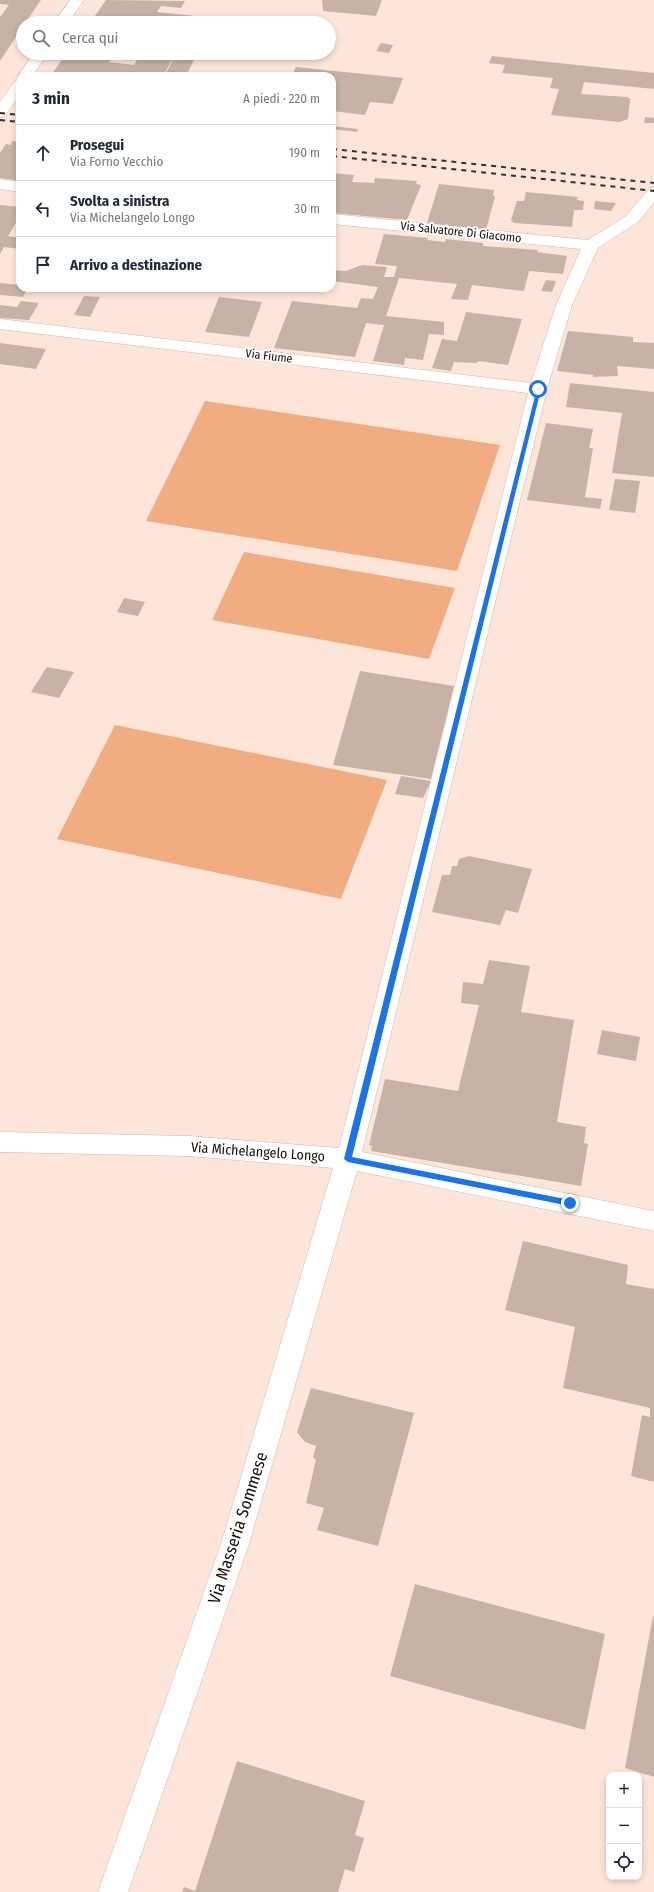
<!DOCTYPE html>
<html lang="it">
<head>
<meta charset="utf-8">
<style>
	:root { --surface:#fff; --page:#f2f2f3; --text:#1f2937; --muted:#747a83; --line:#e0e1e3 }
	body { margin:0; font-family:"Fira Sans Condensed",sans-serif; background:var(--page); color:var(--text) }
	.controls { position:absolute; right:12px; bottom:12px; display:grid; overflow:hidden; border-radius:8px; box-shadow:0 2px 6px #0003 }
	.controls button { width:36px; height:36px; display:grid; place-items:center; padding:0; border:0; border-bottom:1px solid var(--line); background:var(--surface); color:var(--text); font:20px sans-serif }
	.stop { position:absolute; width:12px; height:12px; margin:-9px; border:3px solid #1a73e8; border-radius:50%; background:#fff }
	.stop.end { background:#1a73e8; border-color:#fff; box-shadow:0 1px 4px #0008 }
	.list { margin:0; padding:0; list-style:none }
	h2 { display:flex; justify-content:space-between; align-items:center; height:52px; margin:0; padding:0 16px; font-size:17px }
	h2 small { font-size:13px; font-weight:400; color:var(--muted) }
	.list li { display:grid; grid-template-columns:26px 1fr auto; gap:12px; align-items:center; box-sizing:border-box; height:56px; padding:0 16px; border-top:1px solid var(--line) }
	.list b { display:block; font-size:15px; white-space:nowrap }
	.list p { margin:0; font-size:13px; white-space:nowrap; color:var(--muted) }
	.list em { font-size:13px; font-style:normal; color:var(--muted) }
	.icon { flex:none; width:22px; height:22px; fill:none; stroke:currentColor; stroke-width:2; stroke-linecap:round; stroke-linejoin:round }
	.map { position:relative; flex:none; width:654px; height:1892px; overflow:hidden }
	.search { position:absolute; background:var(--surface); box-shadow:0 2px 6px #0003; left:16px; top:16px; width:320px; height:44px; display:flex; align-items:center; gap:10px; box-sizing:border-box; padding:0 14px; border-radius:22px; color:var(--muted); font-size:15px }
	.panel { position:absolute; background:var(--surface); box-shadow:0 2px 6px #0003; left:16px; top:72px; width:320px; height:220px; border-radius:12px }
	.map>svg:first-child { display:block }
	.green { fill:#f1ac82 }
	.building { fill:#c7b2a5 }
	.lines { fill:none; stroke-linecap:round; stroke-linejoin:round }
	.minor-casing { stroke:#cdb8ab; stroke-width:1 }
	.tertiary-casing { stroke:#cdb8ab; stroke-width:1 }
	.minor { fill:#fff; fill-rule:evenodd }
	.tertiary { fill:#fff; fill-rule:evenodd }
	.rail { stroke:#372e29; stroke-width:2; stroke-dasharray:5 5; stroke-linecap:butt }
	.route { fill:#1a73e8 }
	.labels { text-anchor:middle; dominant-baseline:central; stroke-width:4; stroke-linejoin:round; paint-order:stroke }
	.far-street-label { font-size:12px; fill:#150e0a; stroke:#fff }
	.street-label { font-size:14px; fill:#150e0a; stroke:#fff }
	.near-street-label { font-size:17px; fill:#150e0a; stroke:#fff }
</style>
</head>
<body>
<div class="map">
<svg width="654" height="1892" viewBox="0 0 654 1892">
	<rect width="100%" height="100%" fill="#fde6d9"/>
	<!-- green -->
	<path class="green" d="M 205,401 L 500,445 L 457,571 L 146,521 Z
		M 244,552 L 455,588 L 429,659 L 212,620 Z
		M 115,725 L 387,780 L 341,899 L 57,839 Z"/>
	<!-- building -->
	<path class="building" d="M 0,0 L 41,0 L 25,23 L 23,23 L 23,26 L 0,61 L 0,17 L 9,5 L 0,4 Z
		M 106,0 L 185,1 L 181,8 L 161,6 L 157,12 L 204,17 L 201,23 L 90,23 Z
		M 322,0 L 382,0 L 376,16 L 323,11 Z
		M 381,43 L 393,45 L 389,53 L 376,51 Z
		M 66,53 L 115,53 L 109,62 L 134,65 L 141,53 L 174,57 L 163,76 L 51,76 Z
		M 492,56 L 654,73 L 654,89 L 584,82 L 581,94 L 627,97 L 630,99 L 628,119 L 619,122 L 551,115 L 559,89 L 550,88 L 553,78 L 502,73 L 505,65 L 489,63 Z
		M 175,57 L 195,58 L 186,76 L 164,76 Z
		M 296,67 L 403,78 L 393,104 L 370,102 L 365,115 L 332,111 L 332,76 L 292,76 Z
		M 645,117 L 654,118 L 654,123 L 644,123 Z
		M 332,126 L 358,129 L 357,132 L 332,129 Z
		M 12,141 L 20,142 L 20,181 L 0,178 L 0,153 L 6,144 L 11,145 Z
		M 332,173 L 354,175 L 352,182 L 374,183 L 375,178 L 417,181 L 416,184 L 421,185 L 407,220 L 332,213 Z
		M 439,184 L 494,190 L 493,196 L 495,196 L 486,230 L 427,223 Z
		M 526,192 L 578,197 L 577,200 L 584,201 L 583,210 L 574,210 L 572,227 L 514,223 L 511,220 L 517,201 L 524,201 Z
		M 595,201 L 616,203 L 611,211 L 594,209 Z
		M 0,205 L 20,207 L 20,216 L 8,236 L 20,238 L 20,249 L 4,247 L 0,254 Z
		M 384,234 L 428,238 L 427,240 L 445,242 L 446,239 L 483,243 L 483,246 L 538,250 L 537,252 L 567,256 L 563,274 L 529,271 L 524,291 L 472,285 L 468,300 L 451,299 L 457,284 L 399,278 L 386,316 L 444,322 L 444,335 L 429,334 L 423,360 L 405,358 L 404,365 L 373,361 L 384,325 L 366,323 L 355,357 L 274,348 L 292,301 L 357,308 L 361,298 L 373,299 L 378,287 L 332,281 L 332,270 L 346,271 L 362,265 L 387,267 L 384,277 L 394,277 L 397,266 L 375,264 Z
		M 546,280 L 556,281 L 552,292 L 541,291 Z
		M 0,283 L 20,285 L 20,288 L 28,288 L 23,297 L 0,295 Z
		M 84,296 L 100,297 L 90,317 L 74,315 Z
		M 219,297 L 262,302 L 249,337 L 205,332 Z
		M 21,301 L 39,303 L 29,320 L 0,318 L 0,305 L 17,307 Z
		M 466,312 L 522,319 L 508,365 L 478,361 L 477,363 L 454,362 L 451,371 L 432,368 L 442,339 L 457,341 Z
		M 568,331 L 633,337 L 633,342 L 654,343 L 654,369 L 617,366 L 618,376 L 593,377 L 593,375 L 557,371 Z
		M 0,343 L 46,349 L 36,369 L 0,364 Z
		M 570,383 L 654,392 L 654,477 L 612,473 L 622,413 L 566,407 Z
		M 546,423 L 593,429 L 589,448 L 593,448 L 585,497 L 602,499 L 600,509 L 527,500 Z
		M 615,479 L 640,481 L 635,513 L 609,510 Z
		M 124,598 L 145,602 L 138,616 L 117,612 Z
		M 47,667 L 74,672 L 59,698 L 31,692 Z
		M 360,671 L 454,686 L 431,779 L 333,765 Z
		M 401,776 L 431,781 L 423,798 L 395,794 Z
		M 469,856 L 532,869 L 518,913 L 506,910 L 500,925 L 432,912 L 442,875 L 450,875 L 452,866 L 457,866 L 459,859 Z
		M 489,960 L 530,966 L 521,1012 L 574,1020 L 557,1122 L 586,1127 L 584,1143 L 588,1144 L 581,1186 L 371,1151 L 372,1146 L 369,1145 L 385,1079 L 458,1091 L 479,1005 L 461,1003 L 463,982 L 483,984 Z
		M 602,1030 L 640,1037 L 636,1061 L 597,1054 Z
		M 523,1241 L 628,1265 L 626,1284 L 654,1289 L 654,1482 L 631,1476 L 642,1415 L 650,1417 L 650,1408 L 563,1388 L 575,1327 L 505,1310 Z
		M 311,1388 L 414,1413 L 378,1546 L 317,1530 L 324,1508 L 306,1503 L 316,1460 L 313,1457 L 316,1446 L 305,1442 L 297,1432 Z
		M 415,1584 L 605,1634 L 585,1730 L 390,1676 Z
		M 653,1616 L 654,1616 L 654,1777 L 625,1768 Z
		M 237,1761 L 365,1801 L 355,1835 L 364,1838 L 354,1872 L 345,1869 L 338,1892 L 182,1892 L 184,1887 L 195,1891 Z"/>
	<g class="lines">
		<defs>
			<path id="minor" d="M 0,179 L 20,182 L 20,192 L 0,189 Z
				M 654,187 L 654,202 L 638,222 L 598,248 L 572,305 L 547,389 L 362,1152 L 654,1211 L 654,1231 L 357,1171 L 249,1544 L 128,1892 L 98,1892 L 221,1544 L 333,1168 L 188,1156 L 0,1152 L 0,1132 L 188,1136 L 339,1148 L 528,393 L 0,329 L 0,319 L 531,383 L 556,305 L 581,249 L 332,224 L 332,214 L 588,240 L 626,216 L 649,189 Z"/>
			<path id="tertiary" d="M 70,0 L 84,0 L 68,23 L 54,23 Z
				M 34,53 L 48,53 L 32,76 L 20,76 L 20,79 L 18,76 Z
				M 20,80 L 20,94 L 5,116 L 0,117 L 0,102 L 15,81 Z"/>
		</defs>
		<!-- minor casing -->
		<use href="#minor" class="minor-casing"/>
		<!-- tertiary casing -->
		<use href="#tertiary" class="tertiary-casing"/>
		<!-- minor -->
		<use href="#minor" class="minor"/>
		<!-- tertiary -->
		<use href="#tertiary" class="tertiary"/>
		<!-- rail -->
		<path class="rail" d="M 0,113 L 20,115
			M 0,120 L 20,122
			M 332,149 L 654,183
			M 332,156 L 654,191"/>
	</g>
	<!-- route -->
	<path class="route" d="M 537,388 L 541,389 L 352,1157 L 570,1200 L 574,1203 L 570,1206 L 348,1162 L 344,1159 Z"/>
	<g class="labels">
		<!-- far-street labels -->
		<g class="far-street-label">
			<text transform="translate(461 232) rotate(6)">Via Salvatore Di Giacomo</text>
			<text transform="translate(269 356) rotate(7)">Via Fiume</text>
		</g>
		<!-- street labels -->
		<g class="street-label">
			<text transform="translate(258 1152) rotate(4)">Via Michelangelo Longo</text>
		</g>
		<!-- near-street labels -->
		<g class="near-street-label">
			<text transform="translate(238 1528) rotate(-72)">Via Masseria Sommese</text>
		</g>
	</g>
</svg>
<div class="controls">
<button>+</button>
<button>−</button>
<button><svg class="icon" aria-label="locate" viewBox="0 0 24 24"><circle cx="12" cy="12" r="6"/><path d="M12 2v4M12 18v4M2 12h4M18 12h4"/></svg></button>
</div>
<div class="stop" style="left:538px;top:389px"></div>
<div class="stop end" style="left:570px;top:1203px"></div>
<div class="search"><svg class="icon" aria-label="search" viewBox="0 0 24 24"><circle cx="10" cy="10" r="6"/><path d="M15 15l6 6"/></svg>Cerca qui</div>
<section class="panel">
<h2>3 min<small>A piedi · 220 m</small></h2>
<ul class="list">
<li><svg class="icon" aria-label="ahead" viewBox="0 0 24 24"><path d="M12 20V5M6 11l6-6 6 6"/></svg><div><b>Prosegui</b><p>Via Forno Vecchio</p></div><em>190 m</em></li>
<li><svg class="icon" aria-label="left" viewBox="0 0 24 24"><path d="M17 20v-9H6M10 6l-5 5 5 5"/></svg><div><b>Svolta a sinistra</b><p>Via Michelangelo Longo</p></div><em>30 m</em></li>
<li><svg class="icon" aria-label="arrive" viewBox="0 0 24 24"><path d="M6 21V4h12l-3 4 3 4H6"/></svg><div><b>Arrivo a destinazione</b></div></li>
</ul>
</section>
</div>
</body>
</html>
